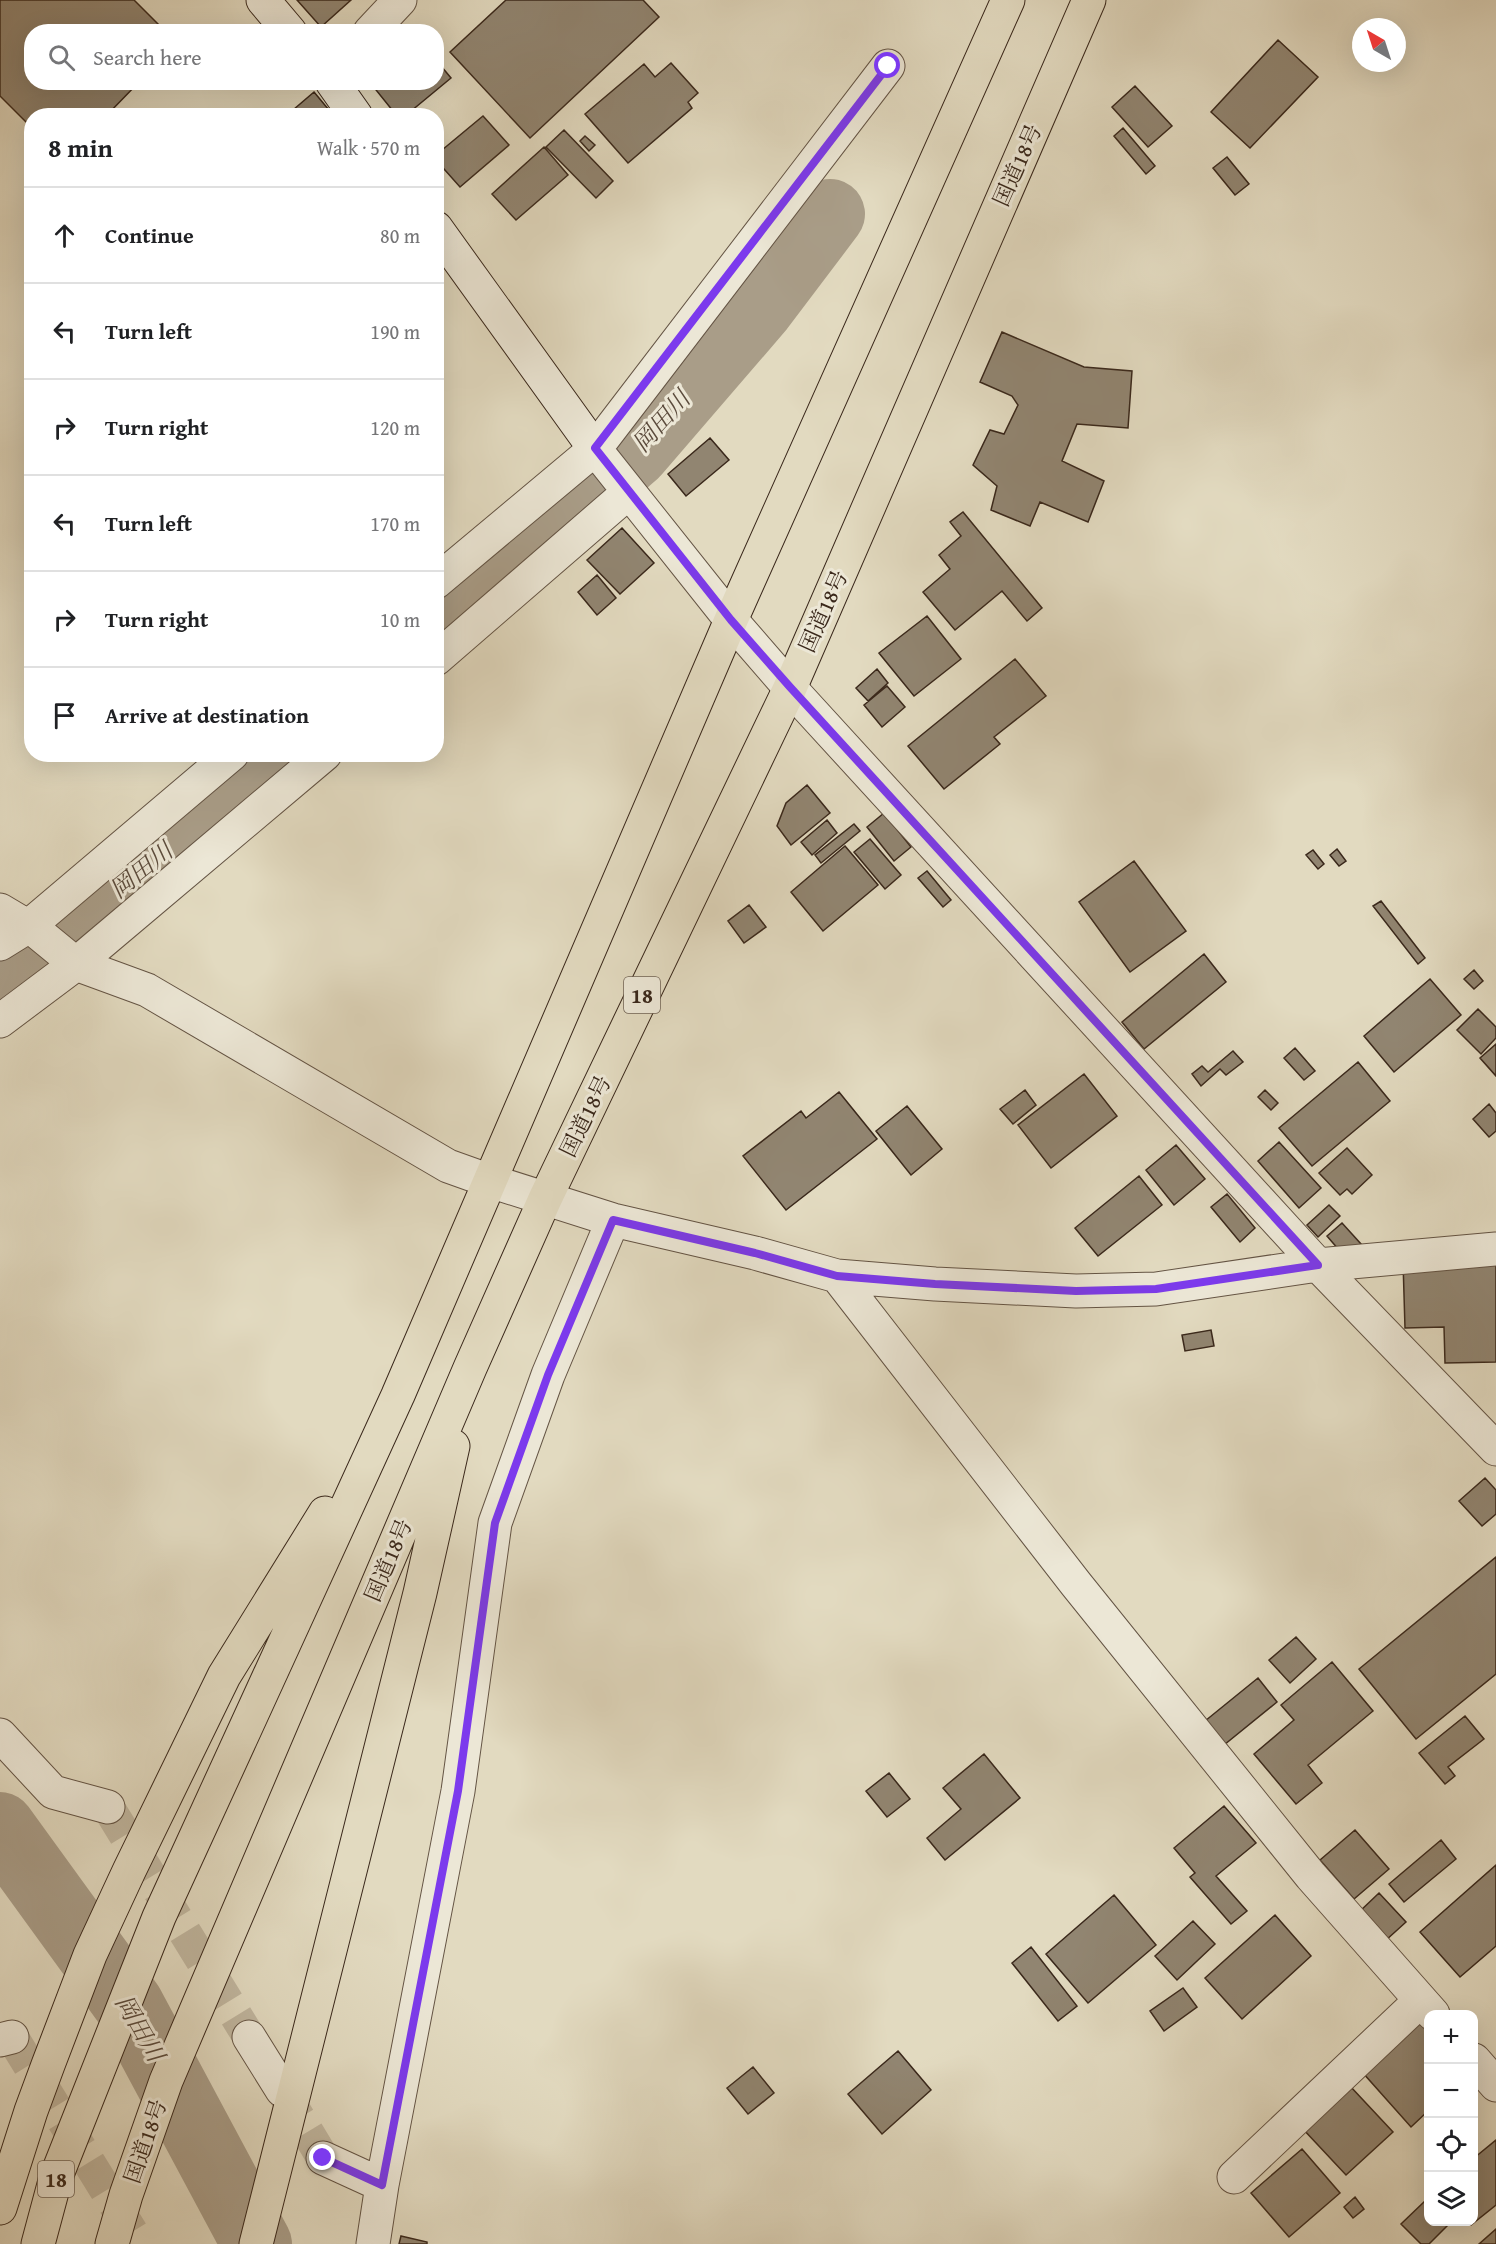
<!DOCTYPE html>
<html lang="en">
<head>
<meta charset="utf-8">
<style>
	:root { --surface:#fff; --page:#f2f2f2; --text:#202124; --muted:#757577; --line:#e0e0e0 }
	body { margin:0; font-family:"Gentium Book Plus","Noto Serif JP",serif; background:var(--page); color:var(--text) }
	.controls { position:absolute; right:18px; bottom:18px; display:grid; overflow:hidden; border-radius:12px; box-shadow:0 6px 24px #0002 }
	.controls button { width:54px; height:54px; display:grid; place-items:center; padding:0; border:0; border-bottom:2px solid var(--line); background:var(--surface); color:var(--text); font:30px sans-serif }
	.compass { position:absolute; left:1352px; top:18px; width:54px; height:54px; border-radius:50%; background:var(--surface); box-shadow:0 6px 24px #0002; rotate:321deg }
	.stop { position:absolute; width:18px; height:18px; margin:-14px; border:4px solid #7c3aed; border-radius:50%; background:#fff }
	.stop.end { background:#7c3aed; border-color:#fff; box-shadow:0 2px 6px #0008 }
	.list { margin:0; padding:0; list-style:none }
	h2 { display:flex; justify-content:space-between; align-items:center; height:78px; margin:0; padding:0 24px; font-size:26px }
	h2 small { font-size:20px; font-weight:400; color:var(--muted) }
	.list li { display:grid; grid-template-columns:39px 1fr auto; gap:18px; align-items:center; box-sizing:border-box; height:96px; padding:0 24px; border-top:2px solid var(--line) }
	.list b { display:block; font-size:22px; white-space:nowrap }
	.list em { font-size:20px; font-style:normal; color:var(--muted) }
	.icon { flex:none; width:33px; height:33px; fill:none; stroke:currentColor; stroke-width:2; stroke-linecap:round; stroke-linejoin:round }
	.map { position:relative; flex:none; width:1496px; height:2244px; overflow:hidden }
	.search { position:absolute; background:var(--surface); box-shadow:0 6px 24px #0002; left:24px; top:24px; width:420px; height:66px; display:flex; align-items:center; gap:15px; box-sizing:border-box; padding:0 21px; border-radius:24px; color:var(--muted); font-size:22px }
	.panel { position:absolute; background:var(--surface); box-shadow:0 6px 24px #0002; left:24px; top:108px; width:420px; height:654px; border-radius:24px }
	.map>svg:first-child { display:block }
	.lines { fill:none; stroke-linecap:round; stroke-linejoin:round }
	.river { stroke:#a99d88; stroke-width:70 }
	.building { fill:#918571; stroke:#3a281b; stroke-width:1.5 }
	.street-tunnel { stroke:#c0b69f; stroke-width:33; stroke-dasharray:33 16; stroke-linecap:butt }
	.street-casing { stroke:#645444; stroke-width:35 }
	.secondary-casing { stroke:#3a281b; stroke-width:35 }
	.highway-casing { stroke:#3a281b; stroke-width:35 }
	.street { stroke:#ece7d6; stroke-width:33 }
	.secondary { stroke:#ece7d6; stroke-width:33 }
	.highway { stroke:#e2dac0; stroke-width:33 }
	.route { stroke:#7c3aed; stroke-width:8 }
	.labels { text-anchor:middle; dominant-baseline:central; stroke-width:6; stroke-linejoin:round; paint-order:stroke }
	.shield { fill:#ece7d6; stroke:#6f6153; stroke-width:1.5 }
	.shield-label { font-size:21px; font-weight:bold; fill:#3a281b }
	.street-label { font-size:22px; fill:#3a281b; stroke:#ece7d6 }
	.water-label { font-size:24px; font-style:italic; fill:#5b4b3c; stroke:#ece7d6 }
</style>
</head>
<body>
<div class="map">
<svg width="1496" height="2244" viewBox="0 0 1496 2244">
	<rect width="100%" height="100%" fill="#e2dac0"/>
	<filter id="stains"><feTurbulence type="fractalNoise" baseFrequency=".00333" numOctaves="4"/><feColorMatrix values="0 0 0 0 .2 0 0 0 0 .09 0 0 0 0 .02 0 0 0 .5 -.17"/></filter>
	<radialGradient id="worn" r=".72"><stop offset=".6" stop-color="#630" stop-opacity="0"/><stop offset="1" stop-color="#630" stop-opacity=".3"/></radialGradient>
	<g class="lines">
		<!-- river -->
		<path class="river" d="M 436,625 L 635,452 L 759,308 L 830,214
			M 0,986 L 82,922 L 282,754
			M 0,1827 L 129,2005 L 257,2244"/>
	</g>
	<!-- building -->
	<path class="building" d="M 0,0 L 134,0 L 166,32 L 32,32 L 32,82 L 139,82 L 106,116 L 32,116 L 32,128 L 0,96 Z
		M 297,0 L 351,0 L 321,27 Z
		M 506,0 L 643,0 L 659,17 L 530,138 L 450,52 Z
		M 1278,40 L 1318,77 L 1250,148 L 1211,112 Z
		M 436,60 L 451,78 L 405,116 L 397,116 L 372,85 L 376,82 L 436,82 Z
		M 671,63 L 698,93 L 688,102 L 692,108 L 628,163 L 585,114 L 644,64 L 655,77 Z
		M 1135,86 L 1172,126 L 1148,147 L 1112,107 Z
		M 314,92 L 334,116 L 286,116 Z
		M 483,116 L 509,145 L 460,187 L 436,160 L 436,155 Z
		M 1123,128 L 1155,166 L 1146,174 L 1114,136 Z
		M 564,130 L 613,181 L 596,198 L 546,147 Z
		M 585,136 L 595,145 L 589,151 L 580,141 Z
		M 544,147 L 568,175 L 516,220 L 492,194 Z
		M 1227,157 L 1249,184 L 1235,195 L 1213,168 Z
		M 1002,332 L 1084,367 L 1132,371 L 1128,428 L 1077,424 L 1062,461 L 1104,481 L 1088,522 L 1040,502 L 1030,526 L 991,510 L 997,486 L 973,465 L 990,430 L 1004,434 L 1018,405 L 1012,396 L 980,382 Z
		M 710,438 L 729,460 L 686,496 L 668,474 Z
		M 963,512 L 1042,608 L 1027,621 L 1002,591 L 955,630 L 923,592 L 950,569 L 939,555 L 961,536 L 950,522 Z
		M 622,528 L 654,563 L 620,594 L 587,560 Z
		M 597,575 L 616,598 L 597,615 L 578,592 Z
		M 927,616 L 961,659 L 914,696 L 879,653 Z
		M 1015,659 L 1046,696 L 994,737 L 1000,744 L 944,789 L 908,746 Z
		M 877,669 L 888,683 L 868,701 L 856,688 Z
		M 887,686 L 905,707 L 882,727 L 864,705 Z
		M 807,785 L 830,813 L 791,845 L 777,826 L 786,803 Z
		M 884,813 L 911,847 L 894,861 L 867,827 Z
		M 827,820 L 837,833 L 812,855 L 801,842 Z
		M 854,824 L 860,831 L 821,863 L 815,855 Z
		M 870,839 L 901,875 L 885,889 L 854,852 Z
		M 845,846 L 878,885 L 823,931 L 791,892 Z
		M 1337,849 L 1346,861 L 1339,866 L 1330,855 Z
		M 1313,850 L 1324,864 L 1318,869 L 1306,855 Z
		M 1134,861 L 1186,931 L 1130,972 L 1079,902 Z
		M 927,871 L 951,900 L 943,907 L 918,878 Z
		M 1381,901 L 1425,958 L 1418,964 L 1373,906 Z
		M 749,905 L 766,927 L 744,943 L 728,921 Z
		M 1204,954 L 1226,982 L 1144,1049 L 1122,1022 Z
		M 1474,970 L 1483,981 L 1474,989 L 1464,979 Z
		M 1430,979 L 1461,1015 L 1394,1072 L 1364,1036 Z
		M 1478,1009 L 1496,1027 L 1496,1038 L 1481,1054 L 1457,1030 Z
		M 1496,1044 L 1496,1076 L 1480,1058 Z
		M 1295,1048 L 1315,1071 L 1304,1080 L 1284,1058 Z
		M 1233,1051 L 1243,1062 L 1226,1075 L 1220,1069 L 1201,1086 L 1192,1074 L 1202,1066 L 1208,1072 Z
		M 1358,1062 L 1390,1101 L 1312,1166 L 1279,1128 Z
		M 1084,1074 L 1117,1116 L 1051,1168 L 1018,1125 Z
		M 1025,1090 L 1036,1105 L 1013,1124 L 1000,1109 Z
		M 1265,1090 L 1278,1103 L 1271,1110 L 1258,1097 Z
		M 839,1092 L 877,1139 L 786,1210 L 743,1156 L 801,1111 L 806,1118 Z
		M 1489,1104 L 1496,1113 L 1496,1131 L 1489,1137 L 1473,1119 Z
		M 907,1106 L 942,1149 L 911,1175 L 876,1131 Z
		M 1279,1142 L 1321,1188 L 1299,1208 L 1258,1161 Z
		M 1176,1145 L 1205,1179 L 1174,1205 L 1146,1170 Z
		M 1347,1148 L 1372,1175 L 1352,1194 L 1347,1189 L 1340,1195 L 1319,1173 Z
		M 1139,1176 L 1162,1205 L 1098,1256 L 1075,1228 Z
		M 1227,1194 L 1255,1228 L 1240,1242 L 1211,1207 Z
		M 1329,1205 L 1340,1216 L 1318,1237 L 1307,1225 Z
		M 1342,1223 L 1361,1244 L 1345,1257 L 1327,1236 Z
		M 1496,1258 L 1496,1362 L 1445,1363 L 1444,1327 L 1405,1328 L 1403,1261 Z
		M 1211,1330 L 1214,1346 L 1185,1351 L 1182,1335 Z
		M 1485,1478 L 1496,1490 L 1496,1514 L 1482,1526 L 1459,1501 Z
		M 1496,1557 L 1496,1674 L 1416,1739 L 1359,1669 Z
		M 1296,1637 L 1316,1659 L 1290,1683 L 1269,1660 Z
		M 1332,1662 L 1373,1711 L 1308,1765 L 1322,1783 L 1296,1804 L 1254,1754 L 1294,1720 L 1281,1705 Z
		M 1258,1678 L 1277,1702 L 1224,1745 L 1205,1721 Z
		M 1465,1716 L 1484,1739 L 1448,1767 L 1455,1776 L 1445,1784 L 1419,1753 Z
		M 984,1754 L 1020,1798 L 945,1860 L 927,1838 L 961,1809 L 943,1788 Z
		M 889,1773 L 910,1799 L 887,1817 L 866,1791 Z
		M 1224,1806 L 1256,1843 L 1216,1876 L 1247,1911 L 1231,1924 L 1190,1877 L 1195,1873 L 1174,1848 Z
		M 1355,1830 L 1389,1869 L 1354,1899 L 1320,1860 Z
		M 1441,1840 L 1456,1859 L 1404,1902 L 1389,1884 Z
		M 1496,1865 L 1496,1946 L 1460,1977 L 1420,1932 Z
		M 1379,1893 L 1406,1922 L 1385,1941 L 1358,1913 Z
		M 1114,1895 L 1156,1945 L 1088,2003 L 1046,1954 Z
		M 1275,1915 L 1311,1956 L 1242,2019 L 1205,1978 Z
		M 1193,1921 L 1215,1944 L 1177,1980 L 1155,1956 Z
		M 1031,1947 L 1077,2006 L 1058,2021 L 1012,1963 Z
		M 1183,1988 L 1197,2007 L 1164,2031 L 1150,2011 Z
		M 1420,2022 L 1428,2032 L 1428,2111 L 1411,2127 L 1363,2073 Z
		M 898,2051 L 931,2090 L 882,2134 L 848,2094 Z
		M 753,2067 L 774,2093 L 748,2114 L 727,2088 Z
		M 1350,2086 L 1393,2132 L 1346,2175 L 1303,2129 Z
		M 1496,2140 L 1496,2205 L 1471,2225 L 1468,2222 L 1474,2222 L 1474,2158 Z
		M 1302,2149 L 1340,2193 L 1289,2237 L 1251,2193 Z
		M 1355,2197 L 1364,2209 L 1353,2218 L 1344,2207 Z
		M 1426,2200 L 1428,2202 L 1428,2222 L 1447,2222 L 1449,2224 L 1429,2244 L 1421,2244 L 1401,2224 Z
		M 1496,2229 L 1496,2244 L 1479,2244 Z
		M 401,2236 L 427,2242 L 427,2244 L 399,2244 Z"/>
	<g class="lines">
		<!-- street-tunnel -->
		<path class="street-tunnel" d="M 108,1807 L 249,2037
			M 12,2037 L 139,2244
			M 282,2090 L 323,2158"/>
		<defs>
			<path id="street" d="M 370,32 L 400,0
				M 595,449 L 731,620 L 790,688 L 1318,1265 L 1496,1449
				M 436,582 L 595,449 L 888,66
				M 436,659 L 629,492
				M 0,910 L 37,932 L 76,964 L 147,990 L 448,1166 L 490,1181 L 613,1220 L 755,1253 L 837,1276 L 935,1284 L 1076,1291 L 1156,1289 L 1318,1265 L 1496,1249
				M 0,944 L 29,926 L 232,754
				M 0,1021 L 76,964 L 325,754
				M 837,1276 L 1076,1584 L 1311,1876 L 1433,2014
				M 0,1735 L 53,1792 L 108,1807
				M 249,2037 L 282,2090
				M 0,2040 L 12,2037
				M 1474,2060 L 1496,2085
				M 323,2158 L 382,2185
				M 1234,2177 L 1420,2001
				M 373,2244 L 382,2185 L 458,1791 L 495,1523 L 548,1375 L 613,1220"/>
			<path id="secondary" d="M 263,0 L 290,32
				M 332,82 L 356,116
				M 436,228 L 595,449"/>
			<path id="highway" d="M 0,2208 L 31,2111 L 48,2065 L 90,1955 L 129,1871 L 224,1676 L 325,1513
				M 38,2244 L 56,2177 L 159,1917 L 398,1395 L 731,620 L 1008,0
				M 112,2244 L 126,2195 L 166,2081 L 470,1368 L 545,1199 L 790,688 L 1089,0
				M 256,2244 L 420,1593 L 453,1446"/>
		</defs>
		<!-- street casing -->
		<use href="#street" class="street-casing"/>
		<!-- secondary casing -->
		<use href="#secondary" class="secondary-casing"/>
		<!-- highway casing -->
		<use href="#highway" class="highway-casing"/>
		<!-- street -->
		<use href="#street" class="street"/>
		<!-- secondary -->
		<use href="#secondary" class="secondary"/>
		<!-- highway -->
		<use href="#highway" class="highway"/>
	</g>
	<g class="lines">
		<!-- route -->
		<path class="route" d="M 323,2158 L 382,2185 L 458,1791 L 495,1523 L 548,1375 L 613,1220 L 755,1253 L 837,1276 L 935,1284 L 1076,1291 L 1156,1289 L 1318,1265 L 790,687 L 731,620 L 595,448 L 888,66"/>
	</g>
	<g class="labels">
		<!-- shield labels -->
		<g class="shield">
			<rect x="624" y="977" width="36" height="36" rx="4.5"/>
			<rect x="38" y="2161" width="36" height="36" rx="4.5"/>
		</g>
		<g class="shield-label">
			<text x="642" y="995">18</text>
			<text x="56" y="2179">18</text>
		</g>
		<!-- street labels -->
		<g class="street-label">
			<text transform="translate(1017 165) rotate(-66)">国道18号</text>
			<text transform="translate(823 611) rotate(-66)">国道18号</text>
			<text transform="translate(585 1116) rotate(-64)">国道18号</text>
			<text transform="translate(388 1560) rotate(-67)">国道18号</text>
			<text transform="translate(145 2141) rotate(-71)">国道18号</text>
		</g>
		<!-- water labels -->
		<g class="water-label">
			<text transform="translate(661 421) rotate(-48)">岡田川</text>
			<text transform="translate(141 870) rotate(-39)">岡田川</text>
			<text transform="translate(140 2028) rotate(60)">岡田川</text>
		</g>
	</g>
	<rect width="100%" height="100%" filter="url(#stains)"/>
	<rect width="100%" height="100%" fill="url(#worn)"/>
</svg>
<div class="controls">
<button>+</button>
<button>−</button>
<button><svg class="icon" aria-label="locate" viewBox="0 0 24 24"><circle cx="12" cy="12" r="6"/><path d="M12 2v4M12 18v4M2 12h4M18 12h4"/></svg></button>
<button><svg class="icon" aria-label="layers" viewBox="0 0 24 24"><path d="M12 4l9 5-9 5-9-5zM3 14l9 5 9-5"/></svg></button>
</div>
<svg class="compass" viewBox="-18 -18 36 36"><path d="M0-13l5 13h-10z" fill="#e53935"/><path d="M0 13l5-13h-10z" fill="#757577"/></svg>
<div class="stop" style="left:888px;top:66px"></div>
<div class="stop end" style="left:323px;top:2158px"></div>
<div class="search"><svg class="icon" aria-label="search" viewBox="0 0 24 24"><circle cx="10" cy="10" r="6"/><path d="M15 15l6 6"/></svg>Search here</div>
<section class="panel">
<h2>8 min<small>Walk · 570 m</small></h2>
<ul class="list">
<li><svg class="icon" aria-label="ahead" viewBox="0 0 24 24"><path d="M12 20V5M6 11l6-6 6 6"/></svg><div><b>Continue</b></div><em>80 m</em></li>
<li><svg class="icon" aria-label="left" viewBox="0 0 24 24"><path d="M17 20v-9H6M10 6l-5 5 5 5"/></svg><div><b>Turn left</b></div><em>190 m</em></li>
<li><svg class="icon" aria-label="right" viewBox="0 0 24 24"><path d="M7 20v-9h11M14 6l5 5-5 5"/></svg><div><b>Turn right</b></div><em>120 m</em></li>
<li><svg class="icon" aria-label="left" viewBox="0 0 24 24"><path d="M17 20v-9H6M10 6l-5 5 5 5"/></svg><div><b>Turn left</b></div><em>170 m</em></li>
<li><svg class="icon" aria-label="right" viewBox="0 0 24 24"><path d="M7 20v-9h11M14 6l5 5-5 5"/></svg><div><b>Turn right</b></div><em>10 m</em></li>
<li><svg class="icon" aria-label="arrive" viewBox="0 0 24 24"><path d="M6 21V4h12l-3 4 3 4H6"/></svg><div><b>Arrive at destination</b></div></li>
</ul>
</section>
</div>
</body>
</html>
